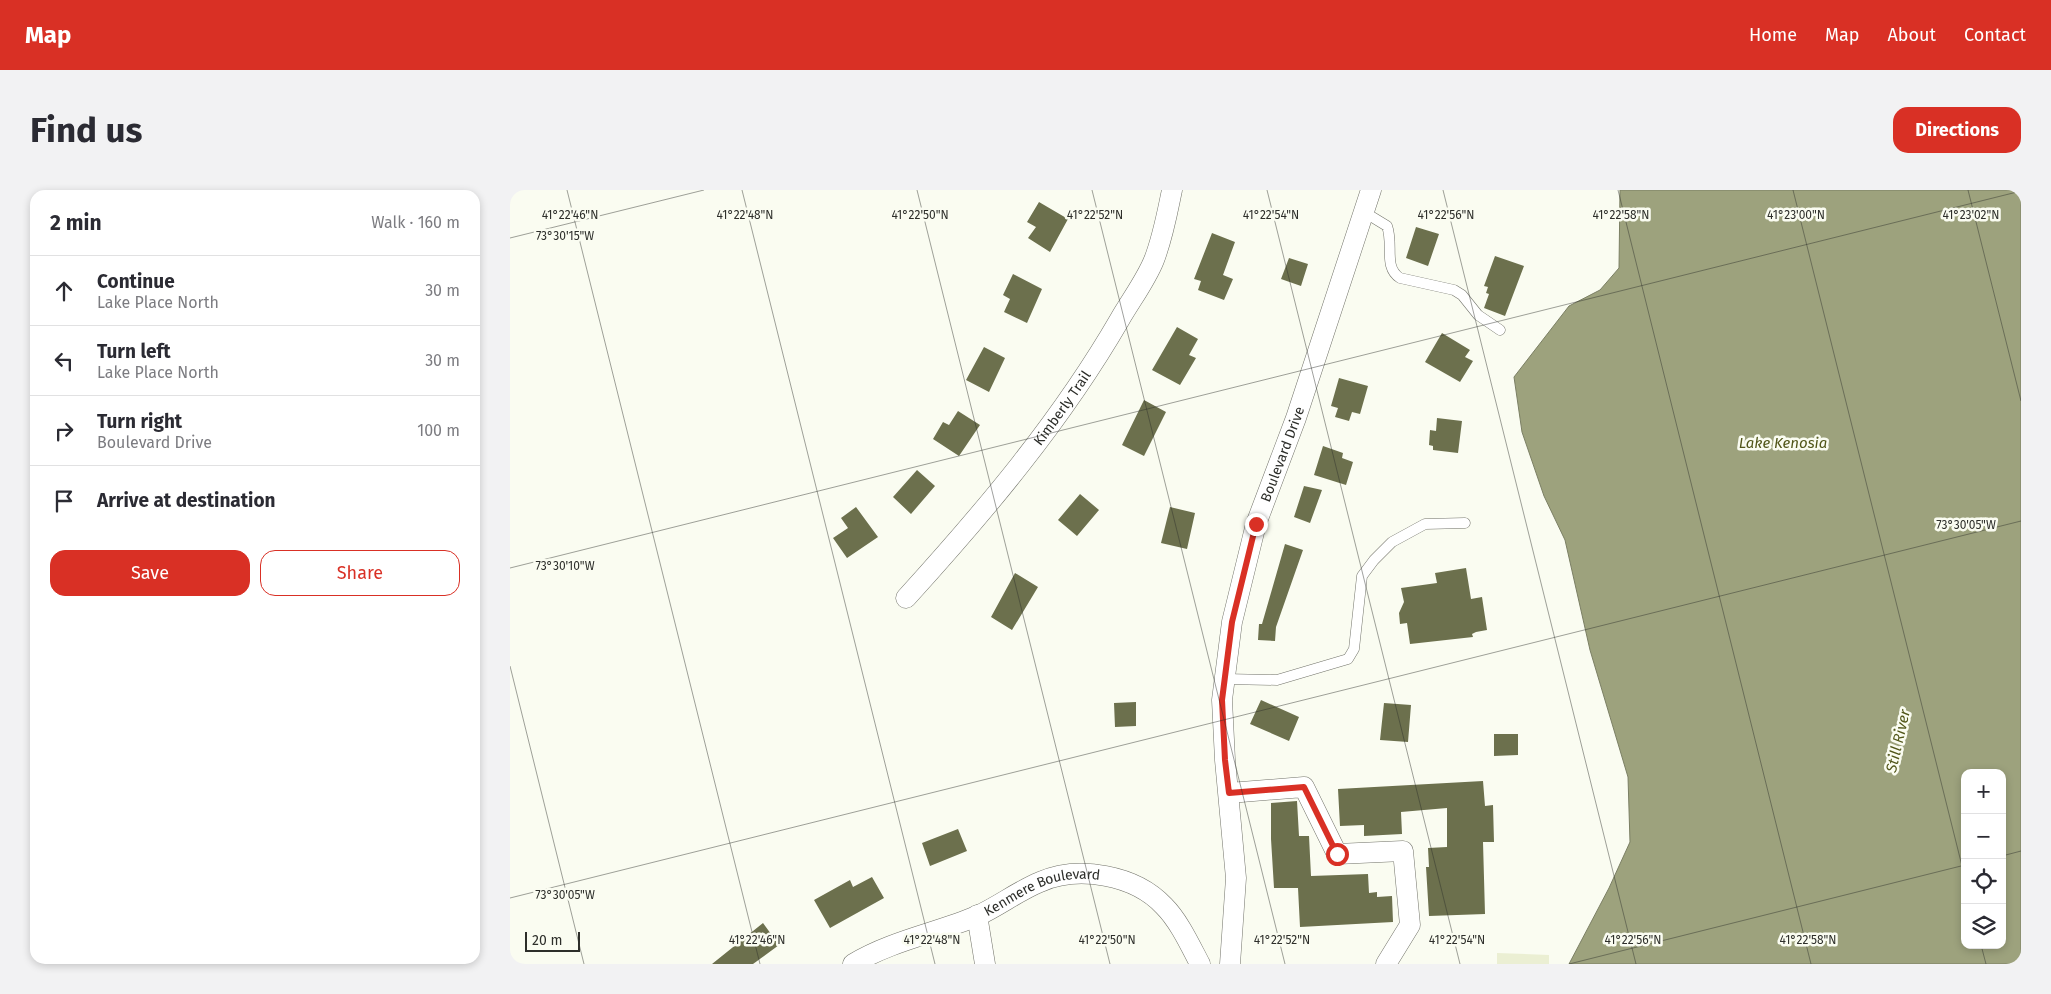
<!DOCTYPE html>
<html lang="en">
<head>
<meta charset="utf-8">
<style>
	:root { --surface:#fff; --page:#f2f2f3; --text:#2b2b33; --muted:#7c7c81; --line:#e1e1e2; --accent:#d93025 }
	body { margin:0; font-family:"Fira Sans",sans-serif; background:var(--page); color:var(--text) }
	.controls { position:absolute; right:15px; bottom:15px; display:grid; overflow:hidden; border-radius:10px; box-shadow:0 2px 8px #0003 }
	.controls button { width:45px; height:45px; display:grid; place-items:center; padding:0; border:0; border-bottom:1px solid var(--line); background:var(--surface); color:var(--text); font:25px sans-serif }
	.scale { position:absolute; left:15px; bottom:12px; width:55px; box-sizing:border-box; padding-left:5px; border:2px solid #2d2e2a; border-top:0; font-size:14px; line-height:18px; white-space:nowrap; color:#2d2e2a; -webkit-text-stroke:4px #fafcf1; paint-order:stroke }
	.stop { position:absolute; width:15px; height:15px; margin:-11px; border:4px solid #d93025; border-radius:50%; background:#fff }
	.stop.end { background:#d93025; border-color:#fff; box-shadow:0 1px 5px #0008 }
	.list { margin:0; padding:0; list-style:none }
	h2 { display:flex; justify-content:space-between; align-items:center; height:65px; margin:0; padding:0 20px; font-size:21px }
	h2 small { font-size:16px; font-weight:400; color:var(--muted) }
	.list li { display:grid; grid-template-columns:32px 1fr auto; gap:15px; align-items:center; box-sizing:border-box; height:70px; padding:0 20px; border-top:1px solid var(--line) }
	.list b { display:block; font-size:19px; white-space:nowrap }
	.list p { margin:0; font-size:16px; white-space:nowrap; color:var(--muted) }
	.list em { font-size:16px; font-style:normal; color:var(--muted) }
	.actions { display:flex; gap:10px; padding:15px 20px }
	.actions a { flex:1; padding:11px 0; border:1px solid var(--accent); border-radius:15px; text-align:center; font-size:18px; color:var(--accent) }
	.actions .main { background:var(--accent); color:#fff }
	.icon { flex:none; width:28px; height:28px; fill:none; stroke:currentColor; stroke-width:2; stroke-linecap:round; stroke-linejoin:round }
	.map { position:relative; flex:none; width:1511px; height:774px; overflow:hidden; border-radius:15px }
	header { display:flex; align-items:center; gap:30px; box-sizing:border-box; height:70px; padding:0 25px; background:var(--accent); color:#fff }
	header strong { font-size:24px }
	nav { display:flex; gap:28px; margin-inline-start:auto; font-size:18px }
	.intro { display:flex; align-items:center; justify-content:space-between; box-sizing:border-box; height:120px; padding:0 30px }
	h1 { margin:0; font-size:35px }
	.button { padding:12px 22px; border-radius:15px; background:var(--accent); color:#fff; font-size:18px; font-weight:700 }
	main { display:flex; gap:30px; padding:0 30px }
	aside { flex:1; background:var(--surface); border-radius:15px; box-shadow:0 2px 8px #0003 }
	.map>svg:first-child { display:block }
	.green { fill:#ebefd3 }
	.water { fill:#9da27d; stroke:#7b7f64; fill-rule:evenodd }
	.building { fill:#6c704d }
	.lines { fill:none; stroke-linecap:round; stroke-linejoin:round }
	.service-casing { stroke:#72736a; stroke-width:11 }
	.minor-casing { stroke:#72736a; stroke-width:21 }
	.service { stroke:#fff; stroke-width:10 }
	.minor { stroke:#fff; stroke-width:20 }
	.route { stroke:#d93025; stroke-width:6 }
	.ticks { fill:none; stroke:#2d2e2a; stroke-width:1; stroke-opacity:0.45 }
	.labels { text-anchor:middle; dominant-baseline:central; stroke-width:5; stroke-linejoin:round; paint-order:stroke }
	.street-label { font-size:14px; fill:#2d2e2a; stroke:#fafcf1 }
	.water-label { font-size:15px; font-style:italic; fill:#515619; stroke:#fafcf1 }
	.ticks-label { font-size:12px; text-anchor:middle; fill:#2d2e2a; stroke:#fafcf1; stroke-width:5; stroke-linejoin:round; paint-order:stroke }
</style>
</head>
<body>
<header>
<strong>Map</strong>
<nav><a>Home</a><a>Map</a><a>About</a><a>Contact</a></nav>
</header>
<div class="intro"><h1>Find us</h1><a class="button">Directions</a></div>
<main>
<aside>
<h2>2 min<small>Walk · 160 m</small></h2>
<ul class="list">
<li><svg class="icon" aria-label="ahead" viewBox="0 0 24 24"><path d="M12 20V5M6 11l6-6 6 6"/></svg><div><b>Continue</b><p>Lake Place North</p></div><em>30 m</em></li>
<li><svg class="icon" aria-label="left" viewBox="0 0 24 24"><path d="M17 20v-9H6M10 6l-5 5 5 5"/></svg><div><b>Turn left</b><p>Lake Place North</p></div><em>30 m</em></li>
<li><svg class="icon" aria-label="right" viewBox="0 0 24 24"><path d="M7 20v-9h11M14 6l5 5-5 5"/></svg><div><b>Turn right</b><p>Boulevard Drive</p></div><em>100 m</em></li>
<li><svg class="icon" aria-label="arrive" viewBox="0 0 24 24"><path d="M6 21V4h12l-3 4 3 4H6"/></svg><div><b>Arrive at destination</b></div></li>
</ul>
<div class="actions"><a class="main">Save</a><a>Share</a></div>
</aside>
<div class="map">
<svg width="1511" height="774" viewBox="0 0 1511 774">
	<rect width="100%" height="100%" fill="#fafcf1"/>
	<!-- green -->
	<path class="green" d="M 987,763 L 1039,765 L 1039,774 L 987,774 Z"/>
	<!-- water -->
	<path class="water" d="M 1110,0 L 1511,0 L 1511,774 L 1059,774 L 1099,698 L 1120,652 L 1118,587 L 1080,460 L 1055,350 L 1034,306 L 1012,242 L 1004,187 L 1059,116 L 1090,100 L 1109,78 ZM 1455,583 L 1492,583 L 1492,755 L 1455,755 Z"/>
	<!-- building -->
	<path class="building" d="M 529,12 L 558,29 L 540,62 L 518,48 L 526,37 L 517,32 Z
		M 906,37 L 929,44 L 918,76 L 896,68 Z
		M 702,43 L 725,52 L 713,85 L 723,89 L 714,110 L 688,100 L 691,91 L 684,89 Z
		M 985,66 L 1014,76 L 995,126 L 974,118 L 979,104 L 976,103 L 978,97 L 974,96 Z
		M 779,68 L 798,74 L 791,96 L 771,89 Z
		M 503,84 L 532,99 L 517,133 L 494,122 L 500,109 L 493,105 Z
		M 667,137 L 688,149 L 679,165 L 686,168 L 670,195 L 642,180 Z
		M 932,143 L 960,160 L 955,167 L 963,171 L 950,192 L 915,172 Z
		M 474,157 L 495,168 L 479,202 L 456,190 Z
		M 829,188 L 858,196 L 850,224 L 842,222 L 839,231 L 825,227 L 828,218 L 821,216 Z
		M 634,210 L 656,222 L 634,266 L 612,255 Z
		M 448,221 L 470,235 L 449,266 L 423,249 L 433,232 L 439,235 Z
		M 927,228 L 952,231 L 948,263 L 923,260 L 923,256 L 919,255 L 920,240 L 926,241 Z
		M 813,256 L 833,263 L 832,268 L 843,272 L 836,295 L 804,285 Z
		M 407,280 L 425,296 L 401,324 L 383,307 Z
		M 794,296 L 812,300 L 800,333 L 784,327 Z
		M 570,304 L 589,320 L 567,346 L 548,330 Z
		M 346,317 L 368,347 L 337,368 L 323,348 L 338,338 L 331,328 Z
		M 660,317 L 685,323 L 677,359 L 651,353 Z
		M 775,354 L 793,360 L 766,437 L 765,451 L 748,450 L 749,434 L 752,434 Z
		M 956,378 L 961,409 L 972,407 L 977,440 L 966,442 L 962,444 L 963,447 L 900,454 L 897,433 L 890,434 L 889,423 L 894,412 L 891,398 L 927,393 L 925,383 Z
		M 505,383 L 528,397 L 502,440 L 481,427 Z
		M 751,510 L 789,527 L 779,551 L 740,534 Z
		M 626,512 L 626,536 L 605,537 L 604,513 Z
		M 874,513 L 901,515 L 898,552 L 870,550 Z
		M 984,544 L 1008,544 L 1008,565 L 984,566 Z
		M 973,591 L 975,616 L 983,615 L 984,652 L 973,652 L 975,724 L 919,726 L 916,677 L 919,677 L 918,658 L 937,657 L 937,618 L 891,622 L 892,644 L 854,646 L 854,635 L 830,636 L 828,599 Z
		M 787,611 L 789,646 L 799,646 L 801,686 L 858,684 L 859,703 L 867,702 L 867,707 L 882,706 L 883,732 L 790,737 L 788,698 L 764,698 L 761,649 L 761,613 Z
		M 448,639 L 457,661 L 420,676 L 412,653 Z
		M 362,687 L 374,708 L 320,738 L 304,710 L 340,690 L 343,697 Z
		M 253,733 L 269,755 L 243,774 L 202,774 Z"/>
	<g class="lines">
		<defs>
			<path id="service" d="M 854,22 L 877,36 C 884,55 873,77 890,88 L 944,100 L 952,105 L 968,125 L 990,140
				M 715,489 L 767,490 L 838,469 L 844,459 L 852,386 L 864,370 L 882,352 L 915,334 L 955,333"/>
			<g id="minor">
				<path id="s1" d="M 396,408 C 475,321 551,231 610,129 C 621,110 636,90 644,70 C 653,47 657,24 662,0"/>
				<path d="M 719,603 L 794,597 L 827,664 L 893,661 L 900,735 L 876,774"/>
				<path d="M 467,725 L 475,774"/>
				<path id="s2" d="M 343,774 C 381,751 426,743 467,726 C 489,716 508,701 530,692 C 569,675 625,685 654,716 C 669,731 680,755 690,774"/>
				<path id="s3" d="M 720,774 L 726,688 L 715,570 L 712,510 L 722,432 L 746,334 L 786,228 L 861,0"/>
			</g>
		</defs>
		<!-- service casing -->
		<use href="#service" class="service-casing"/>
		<!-- minor casing -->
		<use href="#minor" class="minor-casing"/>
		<!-- service -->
		<use href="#service" class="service"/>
		<!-- minor -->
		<use href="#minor" class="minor"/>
	</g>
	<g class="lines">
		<!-- route -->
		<path class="route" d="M 746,334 L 722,432 L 712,510 L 715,570 L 719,603 L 794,597 L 827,664"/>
	</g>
	<!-- ticks -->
	<path class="ticks" d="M 57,0 L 250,774M 232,0 L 425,774M 407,0 L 600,774M 582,0 L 775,774M 757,0 L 950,774M 933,0 L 1126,774M 1108,0 L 1301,774M 1283,0 L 1455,688M 1458,0 L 1511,211M 0,48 L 194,0M 0,378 L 1511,1M 0,476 L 74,774M 1492,666 L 1511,661M 0,708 L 1511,331M 1471,755 L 1476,774M 1059,774 L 1455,675"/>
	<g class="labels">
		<!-- street labels -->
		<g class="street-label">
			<text stroke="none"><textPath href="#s1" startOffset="246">Kimberly Trail</textPath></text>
			<text stroke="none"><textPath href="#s3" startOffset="519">Boulevard Drive</textPath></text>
			<text stroke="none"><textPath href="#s2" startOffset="204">Kenmere Boulevard</textPath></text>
		</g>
		<!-- water labels -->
		<g class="water-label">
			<text x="1273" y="253">Lake Kenosia</text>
			<text transform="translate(1388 551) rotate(-77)">Still River</text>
		</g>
	</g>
	<g class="ticks-label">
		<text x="1461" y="29">41°23'02"N</text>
		<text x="60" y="29">41°22'46"N</text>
		<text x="235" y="29">41°22'48"N</text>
		<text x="410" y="29">41°22'50"N</text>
		<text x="585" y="29">41°22'52"N</text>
		<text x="761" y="29">41°22'54"N</text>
		<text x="936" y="29">41°22'56"N</text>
		<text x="1111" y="29">41°22'58"N</text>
		<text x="1286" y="29">41°23'00"N</text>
		<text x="55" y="50">73°30'15"W</text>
		<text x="1456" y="339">73°30'05"W</text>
		<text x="55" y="380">73°30'10"W</text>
		<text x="55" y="709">73°30'05"W</text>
		<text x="247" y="754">41°22'46"N</text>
		<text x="422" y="754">41°22'48"N</text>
		<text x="597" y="754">41°22'50"N</text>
		<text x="772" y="754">41°22'52"N</text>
		<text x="947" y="754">41°22'54"N</text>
		<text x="1123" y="754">41°22'56"N</text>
		<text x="1298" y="754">41°22'58"N</text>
	</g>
</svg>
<div class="controls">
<button>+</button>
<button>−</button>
<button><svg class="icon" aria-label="locate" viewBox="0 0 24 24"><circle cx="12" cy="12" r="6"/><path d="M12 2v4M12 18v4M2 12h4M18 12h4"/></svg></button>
<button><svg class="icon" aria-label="layers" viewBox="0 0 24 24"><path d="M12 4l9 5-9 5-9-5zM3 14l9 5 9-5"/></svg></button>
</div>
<div class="scale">20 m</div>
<div class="stop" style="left:827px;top:664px"></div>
<div class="stop end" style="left:746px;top:334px"></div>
</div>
</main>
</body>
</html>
